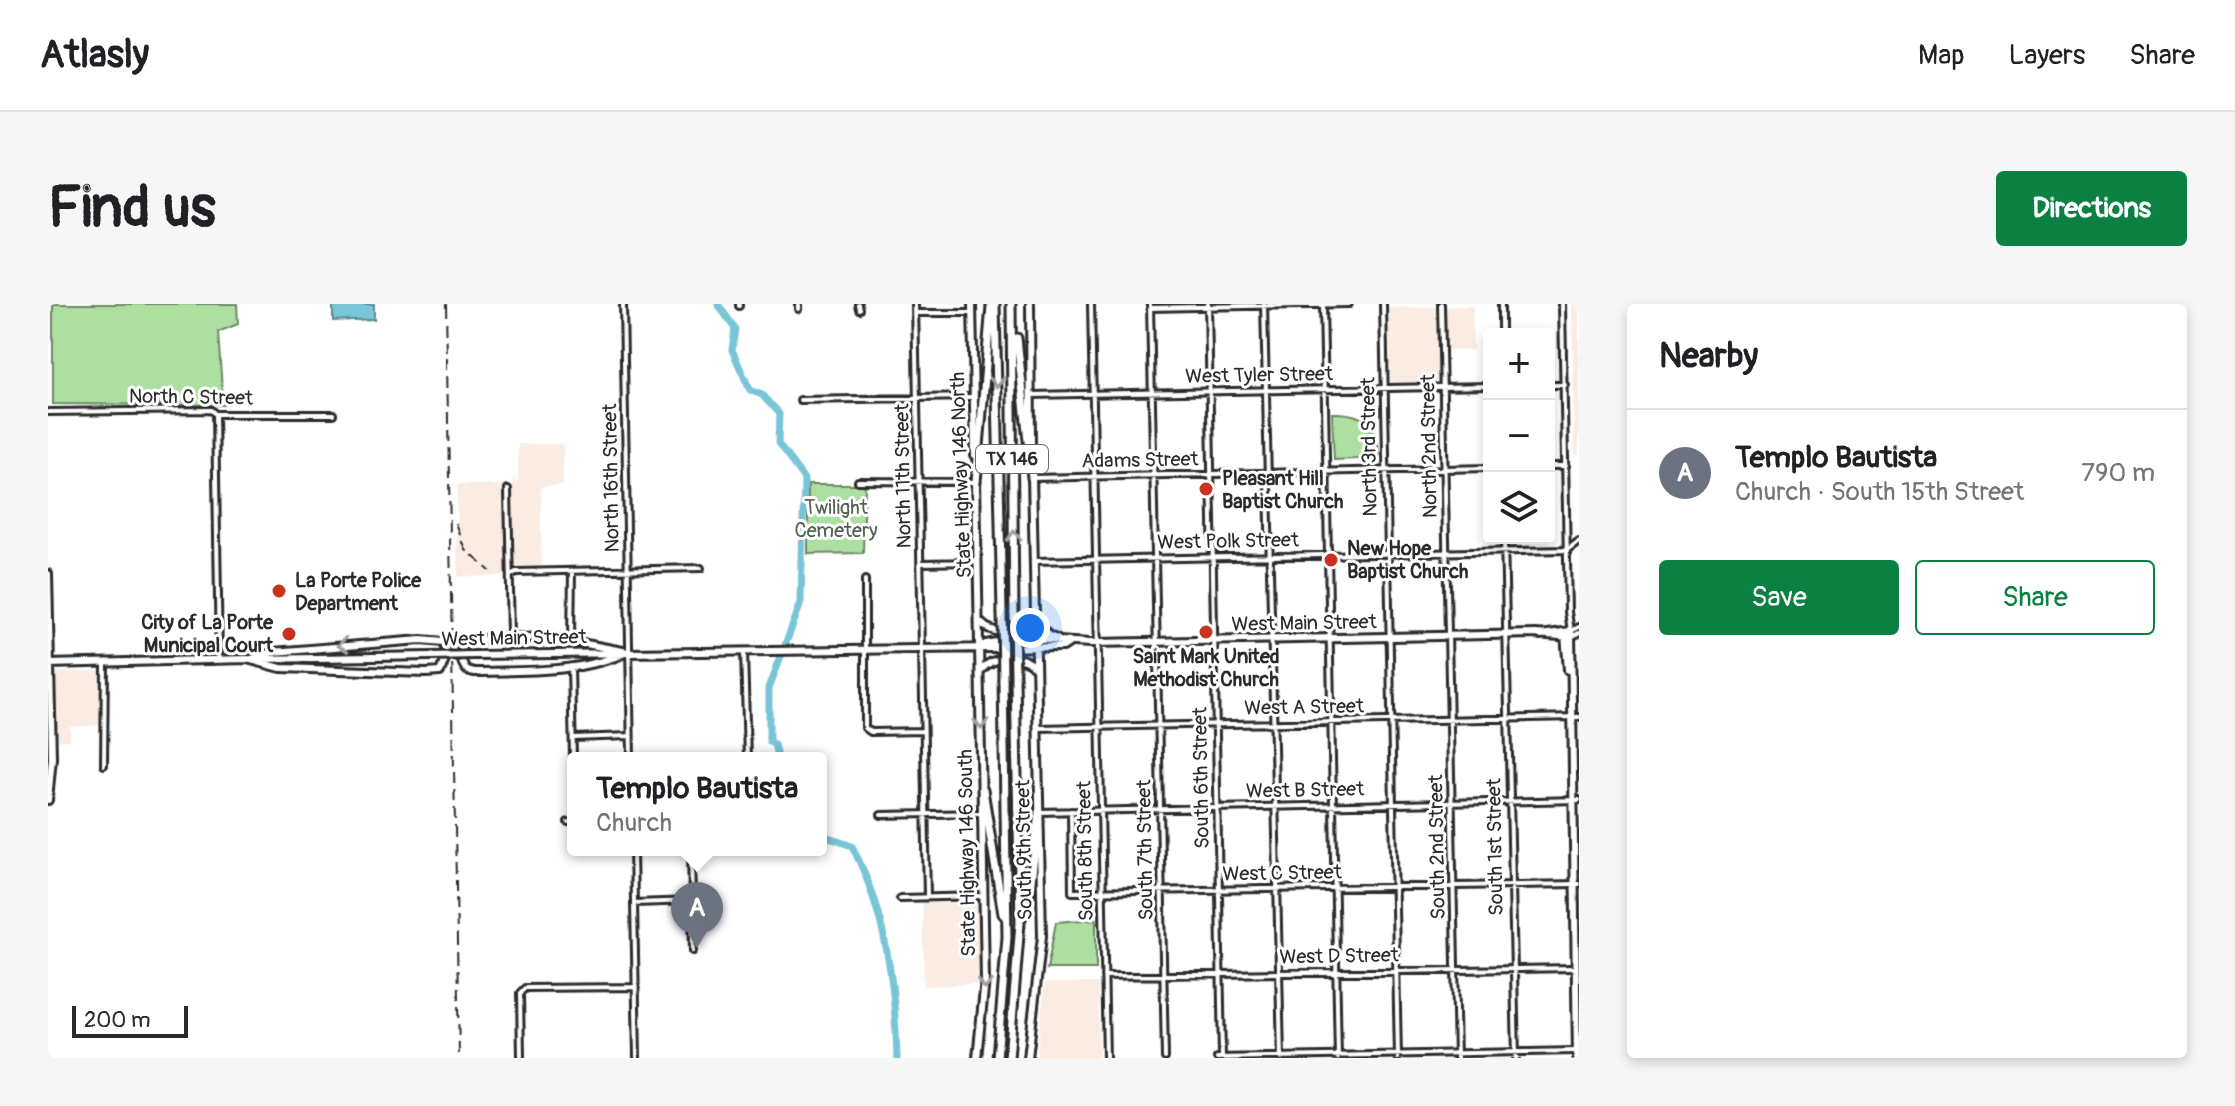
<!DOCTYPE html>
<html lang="en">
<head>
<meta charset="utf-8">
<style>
	:root { --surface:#fff; --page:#f6f6f6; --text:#202124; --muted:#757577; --line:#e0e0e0; --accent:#0b8043 }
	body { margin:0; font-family:Pangolin,sans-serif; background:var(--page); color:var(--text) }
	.controls { position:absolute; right:24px; top:24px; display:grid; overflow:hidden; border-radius:8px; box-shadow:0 4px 12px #0003 }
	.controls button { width:72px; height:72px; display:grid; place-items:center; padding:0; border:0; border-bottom:2px solid var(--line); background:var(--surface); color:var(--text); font:40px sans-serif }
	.scale { position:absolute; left:24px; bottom:20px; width:116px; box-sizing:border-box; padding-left:8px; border:4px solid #2b2b2b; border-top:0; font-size:22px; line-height:28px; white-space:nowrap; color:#2b2b2b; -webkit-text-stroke:6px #fff; paint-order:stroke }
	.you { position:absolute; left:982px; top:324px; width:28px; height:28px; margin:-20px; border:6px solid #fff; border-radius:50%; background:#1a73e8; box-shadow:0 0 0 12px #1a73e833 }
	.badge { display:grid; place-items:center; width:52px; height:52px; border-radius:50%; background:var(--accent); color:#fff; font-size:26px; font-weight:700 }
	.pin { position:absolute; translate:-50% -66px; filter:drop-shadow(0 2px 4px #0008) }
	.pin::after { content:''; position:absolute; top:42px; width:28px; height:24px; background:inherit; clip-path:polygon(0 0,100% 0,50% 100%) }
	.popup { position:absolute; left:519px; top:448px; width:260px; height:104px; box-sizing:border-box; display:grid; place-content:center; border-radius:8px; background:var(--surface); filter:drop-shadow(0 2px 6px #0005); font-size:26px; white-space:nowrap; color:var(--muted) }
	.popup b { font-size:30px; color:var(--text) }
	.popup::after { content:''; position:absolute; left:50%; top:100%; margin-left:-16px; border:16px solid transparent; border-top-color:var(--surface) }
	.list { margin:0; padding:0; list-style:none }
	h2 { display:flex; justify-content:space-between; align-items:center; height:104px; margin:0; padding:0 32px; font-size:34px }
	h2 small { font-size:26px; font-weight:400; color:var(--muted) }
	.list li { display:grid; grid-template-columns:52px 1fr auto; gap:24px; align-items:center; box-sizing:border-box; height:128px; padding:0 32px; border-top:2px solid var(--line) }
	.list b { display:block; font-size:30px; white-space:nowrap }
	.list p { margin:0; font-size:26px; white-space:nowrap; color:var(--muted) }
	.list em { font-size:26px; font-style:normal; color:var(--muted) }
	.actions { display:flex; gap:16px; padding:24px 32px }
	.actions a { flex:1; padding:18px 0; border:2px solid var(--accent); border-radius:8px; text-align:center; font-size:28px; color:var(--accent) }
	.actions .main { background:var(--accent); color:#fff }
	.icon { flex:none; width:44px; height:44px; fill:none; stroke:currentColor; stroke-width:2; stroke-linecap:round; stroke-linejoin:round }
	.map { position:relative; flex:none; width:1531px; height:754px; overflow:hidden; border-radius:8px }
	header { display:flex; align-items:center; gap:48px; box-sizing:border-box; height:112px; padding:0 40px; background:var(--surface); border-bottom:2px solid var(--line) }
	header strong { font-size:38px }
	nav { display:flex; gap:44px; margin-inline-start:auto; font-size:28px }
	.intro { display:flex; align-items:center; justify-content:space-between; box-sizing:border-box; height:192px; padding:0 48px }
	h1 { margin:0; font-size:56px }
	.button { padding:20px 36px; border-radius:8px; background:var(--accent); color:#fff; font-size:28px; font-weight:700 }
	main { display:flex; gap:48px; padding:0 48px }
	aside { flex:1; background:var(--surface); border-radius:8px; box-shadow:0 4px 12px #0003 }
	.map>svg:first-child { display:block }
	.built { fill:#fbece3 }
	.green { fill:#addfa1; stroke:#6c8566; stroke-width:2 }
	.water { fill:#78c5d7; stroke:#598792; stroke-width:2 }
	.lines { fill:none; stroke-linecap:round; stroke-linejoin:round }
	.river { stroke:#78c5d7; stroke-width:7 }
	.minor-casing { stroke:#2b2b2b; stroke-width:10 }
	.major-casing { stroke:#2b2b2b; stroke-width:12 }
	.highway-casing { stroke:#2b2b2b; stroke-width:13 }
	.minor { stroke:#fff; stroke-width:4 }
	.major { stroke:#fff; stroke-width:6 }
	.highway { stroke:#fff; stroke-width:7 }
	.rail { stroke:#2b2b2b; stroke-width:2; stroke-dasharray:12 6; stroke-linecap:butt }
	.major-bridge-casing { stroke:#2b2b2b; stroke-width:12; stroke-linecap:butt }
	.highway-bridge-casing { stroke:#2b2b2b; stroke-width:13; stroke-linecap:butt }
	.major-bridge { stroke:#fff; stroke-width:6 }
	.highway-bridge { stroke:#fff; stroke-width:7 }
	.oneway { stroke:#a0a0a0 }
	.poi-dot { fill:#c8321e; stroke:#fff; stroke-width:3 }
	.labels { text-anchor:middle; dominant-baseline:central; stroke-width:6; stroke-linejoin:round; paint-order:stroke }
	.shield { fill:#fff; stroke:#6b6b6b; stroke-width:2 }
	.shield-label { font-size:18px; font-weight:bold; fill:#2b2b2b }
	.street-label { font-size:20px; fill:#2b2b2b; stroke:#fff }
	.poi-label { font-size:20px; font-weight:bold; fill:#2b2b2b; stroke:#fff; text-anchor:start }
	.park-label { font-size:20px; fill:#52614e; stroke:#fff }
</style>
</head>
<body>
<header>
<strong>Atlasly</strong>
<nav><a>Map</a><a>Layers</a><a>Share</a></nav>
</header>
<div class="intro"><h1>Find us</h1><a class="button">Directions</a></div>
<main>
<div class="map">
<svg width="1531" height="754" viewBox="0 0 1531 754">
	<rect width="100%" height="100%" fill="#fff"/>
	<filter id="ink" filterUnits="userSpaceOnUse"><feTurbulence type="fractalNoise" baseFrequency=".0125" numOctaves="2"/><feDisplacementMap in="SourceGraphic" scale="16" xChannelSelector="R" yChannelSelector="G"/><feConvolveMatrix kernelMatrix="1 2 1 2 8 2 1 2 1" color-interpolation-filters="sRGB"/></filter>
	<g filter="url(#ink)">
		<!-- built -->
		<path class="built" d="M 1524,0 L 1531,0 L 1531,151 L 1526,151 Z
			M 1425,2 L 1425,46 L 1390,46 L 1390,78 L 1342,79 L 1341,4 Z
			M 470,140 L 515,140 L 515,182 L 493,183 L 493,263 L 465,263 L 465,177 L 470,177 Z
			M 409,181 L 458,181 L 459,272 L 410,273 Z
			M 51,367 L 53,421 L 22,423 L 22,436 L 6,437 L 7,368 Z
			M 874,597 L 931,598 L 932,680 L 876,682 Z
			M 997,679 L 1050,679 L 1051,754 L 988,754 Z"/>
		<!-- green -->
		<path class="green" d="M 5,0 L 189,0 L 190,20 L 170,28 L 175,101 L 5,100 Z
			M 1284,109 C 1317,108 1331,121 1331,154 L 1286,156 Z
			M 760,180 L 817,180 L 815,249 L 760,250 Z
			M 1048,615 L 1048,665 L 999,665 L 1008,618 Z"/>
		<!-- water -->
		<path class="water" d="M 285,0 L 326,0 L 326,15 L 285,17 Z"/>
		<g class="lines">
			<!-- river -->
			<path class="river" d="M 670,0 L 687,25 L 684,46 L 702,86 L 714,91 L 731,110 L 730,140 L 756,175 L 753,299 L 721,384 L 721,438 L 726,440 L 729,454
				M 773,531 L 804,542 C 838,609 847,680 849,754"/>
			<defs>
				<path id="minor" d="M 575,0 L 583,454
					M 691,0 L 691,2
					M 751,0 L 751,5
					M 810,0 L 811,5
					M 867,0 L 879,592
					M 1043,0 L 1058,754
					M 1102,0 L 1117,754
					M 1160,0 L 1174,754
					M 1216,0 L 1233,754
					M 1275,0 L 1290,754
					M 1335,0 L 1350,754
					M 1393,0 L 1409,754
					M 1453,0 L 1453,30
					M 1514,0 L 1520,308 L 1523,327 L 1531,323
					M 1102,4 L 1301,0
					M 867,9 L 924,9
					M 1501,81 L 1517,81
					M 983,91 L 1441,82
					M 752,96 L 925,93
					M 0,108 L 163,106 L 167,110 L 285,110
					M 167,110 L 171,355
					M 1501,162 L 1518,162
					M 984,174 L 1441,164
					M 810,177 L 927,178
					M 460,185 L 463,333
					M 1456,234 L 1468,754
					M 985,257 L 1519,246 L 1531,237
					M 873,259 L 929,258
					M 463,271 L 468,268 L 653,264
					M 817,276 L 817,424 L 823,428 L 875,427
					M 1523,333 L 1531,329
					M 523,336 L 524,267
					M 696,348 L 699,454
					M 523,363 L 525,454
					M 990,424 L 1531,413
					M 525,434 L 582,432
					M 56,461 L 57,360
					M 1023,507 L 1024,588 L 1531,580
					M 991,508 L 1531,496
					M 833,511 L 934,509
					M 520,518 L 525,518
					M 585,546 L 589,754
					M 643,546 L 645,647
					M 852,594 L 936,592
					M 586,599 L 645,597
					M 1056,672 L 1527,664
					M 473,754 L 472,689 L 477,684 L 586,683
					M 1169,754 L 1528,747"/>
				<path id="major" d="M 924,0 L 927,151
					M 982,0 L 983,140
					M 928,174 L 937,676 L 929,754
					M 0,270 L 4,454 L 0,496
					M 933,319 C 945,332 976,331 986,316 L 1001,332 L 1009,335
					M 1517,330 L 1520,366
					M 1492,331 L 1523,327 L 1529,754
					M 501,333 L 580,348 C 533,369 477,367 426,368 L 419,366 C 412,359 411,343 418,336 Z
					M 932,342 C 967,329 1012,339 1048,339 L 1488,330 L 1523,333
					M 426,351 L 945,344 L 1015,343 L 1021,339
					M 199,355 L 233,364 L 378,369 L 392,368 L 399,350 L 395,338 L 373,336 L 225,348 L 203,355
					M 212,355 L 382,352
					M 0,360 L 200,355
					M 933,366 C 944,353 974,348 986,363
					M 980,754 L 994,632 L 984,172"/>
				<path id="highway" d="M 947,0 L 954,309
					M 963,0 L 966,310
					M 969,34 L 984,174
					M 928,178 L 943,2
					M 935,486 L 955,610
					M 974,613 L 982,586 L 991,508
					M 949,754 L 959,633 L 955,376
					M 961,754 L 972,619 L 967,375"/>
			</defs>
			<!-- minor casing -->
			<use href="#minor" class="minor-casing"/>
			<!-- major casing -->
			<use href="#major" class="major-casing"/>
			<!-- highway casing -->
			<use href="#highway" class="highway-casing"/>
			<!-- minor -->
			<use href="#minor" class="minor"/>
			<!-- major -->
			<use href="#major" class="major"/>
			<!-- highway -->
			<use href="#highway" class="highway"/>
			<!-- rail -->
			<path class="rail" d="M 398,0 L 411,754
				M 408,220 L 418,246 L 442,267"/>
			<defs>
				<path id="major-bridge" d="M 382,352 L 426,351"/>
				<path id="highway-bridge" d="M 954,309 L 955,376
					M 966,310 L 967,375"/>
			</defs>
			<!-- major-bridge casing -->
			<use href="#major-bridge" class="major-bridge-casing"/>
			<!-- highway-bridge casing -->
			<use href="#highway-bridge" class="highway-bridge-casing"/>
			<!-- major-bridge -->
			<use href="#major-bridge" class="major-bridge"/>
			<!-- highway-bridge -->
			<use href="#highway-bridge" class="highway-bridge"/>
		</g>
		<!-- one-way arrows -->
		<defs><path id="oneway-chevron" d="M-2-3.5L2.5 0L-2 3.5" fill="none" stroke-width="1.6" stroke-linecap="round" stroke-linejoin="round" transform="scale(2)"/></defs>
		<g class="oneway">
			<use href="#oneway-chevron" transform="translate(949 78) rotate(89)"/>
			<use href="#oneway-chevron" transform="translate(966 232) rotate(-92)"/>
			<use href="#oneway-chevron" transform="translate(295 341) rotate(173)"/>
			<use href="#oneway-chevron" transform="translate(933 420) rotate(89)"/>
			<use href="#oneway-chevron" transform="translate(937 680) rotate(93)"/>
		</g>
	</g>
	<!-- markers -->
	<g class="poi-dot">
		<circle cx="1158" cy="185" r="8"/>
		<circle cx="1283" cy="256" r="8"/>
		<circle cx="231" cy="287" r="8"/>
		<circle cx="1158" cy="328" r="8"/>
		<circle cx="241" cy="330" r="8"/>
	</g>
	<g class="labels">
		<!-- shield labels -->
		<rect class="shield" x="928" y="141" width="72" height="28" rx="6"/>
		<g class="shield-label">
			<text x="964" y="155">TX 146</text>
		</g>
		<!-- street labels -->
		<g class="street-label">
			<text transform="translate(1211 71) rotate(-1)">West Tyler Street</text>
			<text transform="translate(143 93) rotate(1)">North C Street</text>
			<text transform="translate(1381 142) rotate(-91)">North 2nd Street</text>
			<text transform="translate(1321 143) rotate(-91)">North 3rd Street</text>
			<text transform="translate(1092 156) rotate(-1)">Adams Street</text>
			<text transform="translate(913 171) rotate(-92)">State Highway 146 North</text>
			<text transform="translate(855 172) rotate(-91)">North 11th Street</text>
			<text transform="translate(563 174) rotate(-91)">North 16th Street</text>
			<text transform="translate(1180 237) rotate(-1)">West Polk Street</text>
			<text transform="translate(1256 319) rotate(-1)">West Main Street</text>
			<text transform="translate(466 334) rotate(-1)">West Main Street</text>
			<text transform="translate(1256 403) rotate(-1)">West A Street</text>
			<text transform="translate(1153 474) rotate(-91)">South 6th Street</text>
			<text transform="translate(1257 486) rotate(-1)">West B Street</text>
			<text transform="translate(1389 543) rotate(-91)">South 2nd Street</text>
			<text transform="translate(1447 543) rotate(-91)">South 1st Street</text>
			<text transform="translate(976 546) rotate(-91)">South 9th Street</text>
			<text transform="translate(1097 546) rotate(-91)">South 7th Street</text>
			<text transform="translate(1037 547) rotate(-91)">South 8th Street</text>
			<text transform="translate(919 549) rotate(-91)">State Highway 146 South</text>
			<text transform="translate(1234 569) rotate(-1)">West C Street</text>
			<text transform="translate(1291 652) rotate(-1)">West D Street</text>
		</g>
		<!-- poi labels -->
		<g class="poi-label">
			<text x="1174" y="174">Pleasant Hill<tspan x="1174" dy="23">Baptist Church</tspan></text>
			<text x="1299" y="244">New Hope<tspan x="1299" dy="23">Baptist Church</tspan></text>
			<text x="247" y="276">La Porte Police<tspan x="247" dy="23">Department</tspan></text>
			<text x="225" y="318" text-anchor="end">City of La Porte<tspan x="225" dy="23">Municipal Court</tspan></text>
			<text x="1158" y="352" text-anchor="middle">Saint Mark United<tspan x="1158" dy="23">Methodist Church</tspan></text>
		</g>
		<!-- park labels -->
		<g class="park-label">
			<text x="788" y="203">Twilight<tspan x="788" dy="23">Cemetery</tspan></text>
		</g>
	</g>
</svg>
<div class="controls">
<button>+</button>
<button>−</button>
<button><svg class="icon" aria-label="layers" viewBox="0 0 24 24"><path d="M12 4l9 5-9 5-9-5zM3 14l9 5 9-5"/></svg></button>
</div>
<div class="scale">200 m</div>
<div class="you"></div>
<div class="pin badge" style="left:649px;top:644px;background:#6b7280">A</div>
<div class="popup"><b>Templo Bautista</b>Church</div>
</div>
<aside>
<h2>Nearby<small></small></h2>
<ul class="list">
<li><span class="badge" style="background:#6b7280">A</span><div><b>Templo Bautista</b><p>Church · South 15th Street</p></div><em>790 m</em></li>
</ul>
<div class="actions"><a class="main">Save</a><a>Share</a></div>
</aside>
</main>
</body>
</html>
